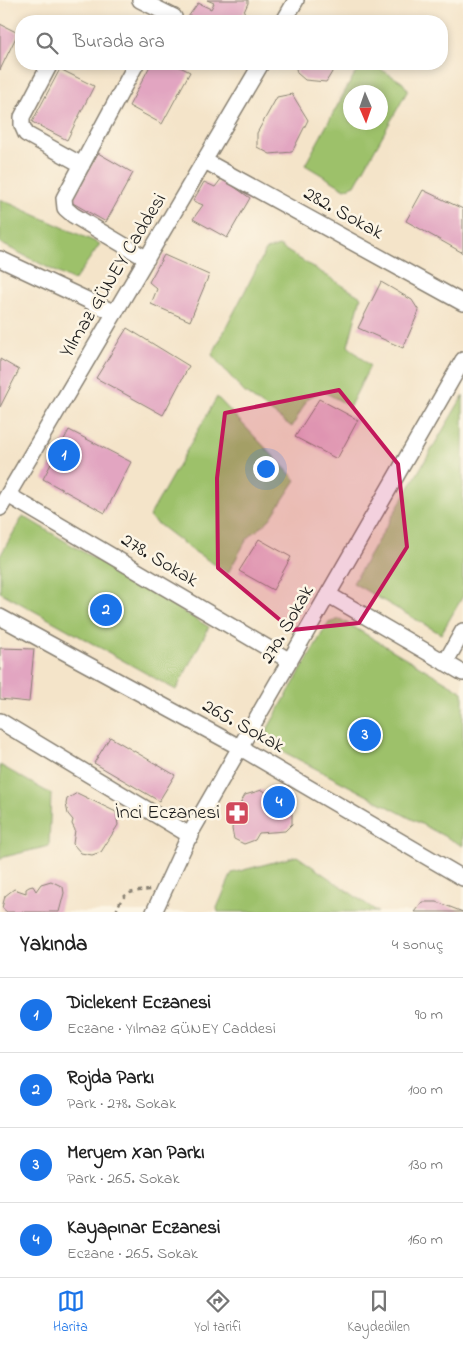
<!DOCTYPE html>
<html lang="tr">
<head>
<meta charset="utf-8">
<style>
	:root { --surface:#fff; --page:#f2f2f2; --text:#222; --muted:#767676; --line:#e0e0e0; --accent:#1a73e8 }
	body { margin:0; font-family:"Indie Flower",sans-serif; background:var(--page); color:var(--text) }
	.compass { position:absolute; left:343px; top:85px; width:45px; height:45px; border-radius:50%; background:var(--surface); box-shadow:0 2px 8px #0003; rotate:178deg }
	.you { position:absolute; left:265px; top:468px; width:18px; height:18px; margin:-12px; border:4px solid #fff; border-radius:50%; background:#1a73e8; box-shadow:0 0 0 8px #1a73e833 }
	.badge { display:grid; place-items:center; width:32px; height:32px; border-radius:50%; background:var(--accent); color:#fff; font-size:16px; font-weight:700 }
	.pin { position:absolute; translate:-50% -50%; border:2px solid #fff; box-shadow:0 1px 5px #0006 }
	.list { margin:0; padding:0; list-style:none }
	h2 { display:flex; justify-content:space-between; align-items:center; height:65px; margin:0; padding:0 20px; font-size:21px }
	h2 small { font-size:16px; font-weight:400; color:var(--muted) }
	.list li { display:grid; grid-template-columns:32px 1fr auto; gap:15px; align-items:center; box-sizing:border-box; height:75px; padding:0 20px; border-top:1px solid var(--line) }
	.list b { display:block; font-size:19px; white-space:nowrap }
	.list p { margin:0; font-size:16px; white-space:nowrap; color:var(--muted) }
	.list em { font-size:16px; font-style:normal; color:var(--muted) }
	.icon { flex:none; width:28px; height:28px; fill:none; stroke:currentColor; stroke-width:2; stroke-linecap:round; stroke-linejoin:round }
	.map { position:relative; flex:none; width:463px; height:912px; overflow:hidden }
	.search { position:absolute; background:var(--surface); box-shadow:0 2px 8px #0003; left:15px; right:15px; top:15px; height:55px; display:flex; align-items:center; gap:12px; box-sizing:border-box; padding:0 18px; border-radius:20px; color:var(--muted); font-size:19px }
	.sheet { height:365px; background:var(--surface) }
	nav { display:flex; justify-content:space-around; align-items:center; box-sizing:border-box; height:70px; border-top:1px solid var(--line); background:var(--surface); font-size:14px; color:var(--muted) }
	nav a { display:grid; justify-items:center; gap:2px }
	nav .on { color:var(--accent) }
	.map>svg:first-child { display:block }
	.green { fill:#9dc16b; stroke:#5c6e44; fill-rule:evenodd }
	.building { fill:#e2a5c1 }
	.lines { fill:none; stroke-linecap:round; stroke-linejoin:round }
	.minor-casing { stroke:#888072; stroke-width:18 }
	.path { stroke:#888072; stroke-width:2.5; stroke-dasharray:4 4; stroke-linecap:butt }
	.minor { stroke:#fff; stroke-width:15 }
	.marked { fill:#c2185b; fill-opacity:0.2; stroke:#c2185b; stroke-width:4; stroke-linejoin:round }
	.labels { text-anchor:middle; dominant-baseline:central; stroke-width:5; stroke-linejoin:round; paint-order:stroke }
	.street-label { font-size:20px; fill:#1c1c1c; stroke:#fcf5e5 }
	.poi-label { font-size:20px; fill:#1c1c1c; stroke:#fcf5e5; text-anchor:end }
</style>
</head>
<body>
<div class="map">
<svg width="463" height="912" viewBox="0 0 463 912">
	<rect width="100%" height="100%" fill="#fcf5e5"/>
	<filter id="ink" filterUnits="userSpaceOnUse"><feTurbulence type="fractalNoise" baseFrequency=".02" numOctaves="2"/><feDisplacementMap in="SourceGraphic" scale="10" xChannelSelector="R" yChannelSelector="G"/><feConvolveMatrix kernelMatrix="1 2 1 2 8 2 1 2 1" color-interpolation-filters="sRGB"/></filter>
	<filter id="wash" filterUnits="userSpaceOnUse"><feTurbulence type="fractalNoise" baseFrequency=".0096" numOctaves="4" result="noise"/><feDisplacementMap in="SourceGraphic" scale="20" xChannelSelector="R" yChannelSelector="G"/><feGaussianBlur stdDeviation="1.12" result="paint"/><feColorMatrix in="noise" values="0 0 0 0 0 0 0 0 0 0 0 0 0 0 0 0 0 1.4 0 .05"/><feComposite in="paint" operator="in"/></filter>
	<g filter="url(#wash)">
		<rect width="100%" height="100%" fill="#f4e4c9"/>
		<!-- green -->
		<path class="green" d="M 367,64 L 372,64 L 402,82 L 408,90 L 355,185 L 345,189 L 305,165 L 359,66 ZM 350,92 L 380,92 L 380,122 L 350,122 Z
			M 0,199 L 100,244 L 74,281 L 0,243 Z
			M 279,246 L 361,297 L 348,346 L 370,366 L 350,406 L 322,391 L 308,398 L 292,427 L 244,392 L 212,355 L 266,250 Z
			M 463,396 L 463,596 L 441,634 L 353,583 Z
			M 217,397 L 296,480 L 270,519 L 247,539 L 228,573 L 192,550 L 149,517 Z
			M 23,516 L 209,627 L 176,690 L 0,592 L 0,556 Z
			M 340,619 L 463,692 L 463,846 L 267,743 L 268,728 L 328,623 Z
			M 0,765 L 51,794 L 49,846 L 4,857 L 0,860 Z
			M 297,856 L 378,912 L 218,912 L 217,908 L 232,873 Z"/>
		<g id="blocks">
			<!-- building -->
			<path class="building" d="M 207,0 L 248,0 L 248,3 L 240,21 L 196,21 L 188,17 L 198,3 L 211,9 L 214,3 Z
				M 0,24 L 18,33 L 0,70 Z
				M 151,64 L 174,64 L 190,72 L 162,124 L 129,106 Z
				M 295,64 L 337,64 L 326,82 L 305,80 L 297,73 Z
				M 60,69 L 94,86 L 67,140 L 32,122 Z
				M 292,94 L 308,120 L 292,152 L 270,154 L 257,147 L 257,133 L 277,97 Z
				M 98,153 L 133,173 L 106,222 L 71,202 Z
				M 222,178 L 250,198 L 227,238 L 193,219 L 203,205 L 193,201 L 204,182 L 215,187 Z
				M 423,190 L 463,209 L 463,253 L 406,221 Z
				M 164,255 L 209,275 L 190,321 L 151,304 L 157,289 L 149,282 Z
				M 381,282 L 412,300 L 419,311 L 403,348 L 358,328 Z
				M 127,328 L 189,366 L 163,415 L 96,378 Z
				M 0,359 L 19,370 L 0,407 Z
				M 319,399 L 358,420 L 337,459 L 295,437 Z
				M 69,430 L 131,462 L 105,513 L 43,479 Z
				M 259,539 L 291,557 L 273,590 L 239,571 Z
				M 0,648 L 34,649 L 29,702 L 0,699 Z
				M 110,737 L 175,775 L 159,801 L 94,763 Z
				M 262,790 L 285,804 L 292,814 L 292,824 L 285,831 L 259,833 L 255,840 L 244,844 L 234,839 L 232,829 L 234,815 L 245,795 Z
				M 77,793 L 116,812 L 118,825 L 101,852 L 92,855 L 81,853 L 73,844 L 75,830 L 72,824 L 73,820 L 68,814 L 66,804 L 67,799 Z
				M 51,881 L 63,887 L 64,893 L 59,912 L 7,912 L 2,908 L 5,896 L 14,889 L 26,893 L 26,889 L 29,887 L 33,886 L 36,891 L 41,884 Z
				M 422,902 L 437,902 L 463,912 L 414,912 Z"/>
		</g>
	</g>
	<g filter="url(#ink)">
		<use href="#blocks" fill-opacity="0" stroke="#888072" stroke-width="1"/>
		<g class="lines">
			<defs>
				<path id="minor" d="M 140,0 L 174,17
					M 284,21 L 296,0
					M 50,64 L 22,117 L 22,125 L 26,134 L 82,165
					M 136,64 L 64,198 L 65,208 L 73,215 L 147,259
					M 205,161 L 463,303
					M 0,259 L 115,313
					M 8,495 L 290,661
					M 0,508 L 261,64
					M 329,595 L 463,673
					M 0,617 L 239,747 L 463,878
					M 445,663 L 463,631
					M 0,721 L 191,836
					M 154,912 L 190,834 L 463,360"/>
			</defs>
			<!-- minor casing -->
			<use href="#minor" class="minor-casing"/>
			<!-- path -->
			<path class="path" d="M 116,912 C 123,891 130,892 150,890"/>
			<!-- minor -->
			<use href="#minor" class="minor"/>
		</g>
	</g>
	<!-- marked area -->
	<path class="marked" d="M 339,390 L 398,464 L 407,547 L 359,623 L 292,630 L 218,568 L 217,478 L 225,413 Z"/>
	<!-- icons -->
	<defs>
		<symbol id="pharmacy-square" viewBox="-11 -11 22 22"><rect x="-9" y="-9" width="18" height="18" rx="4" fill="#d1495b" stroke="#fcf5e5"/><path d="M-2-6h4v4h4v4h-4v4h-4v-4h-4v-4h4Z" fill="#fff"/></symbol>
	</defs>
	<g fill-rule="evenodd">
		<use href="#pharmacy-square" x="223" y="799" width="28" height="28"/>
	</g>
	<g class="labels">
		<!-- street labels -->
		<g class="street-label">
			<text transform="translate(343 214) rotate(29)">282. Sokak</text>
			<text transform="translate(114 276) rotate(-59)">Yılmaz GÜNEY Caddesi</text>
			<text transform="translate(159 561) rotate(31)">278. Sokak</text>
			<text transform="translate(288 625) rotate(-60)">270. Sokak</text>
			<text transform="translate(243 727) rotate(29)">265. Sokak</text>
		</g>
		<!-- poi labels -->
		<g class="poi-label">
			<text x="220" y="813">İnci Eczanesi</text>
		</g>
	</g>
</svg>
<svg class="compass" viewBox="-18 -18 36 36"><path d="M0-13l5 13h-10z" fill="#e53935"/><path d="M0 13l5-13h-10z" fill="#767676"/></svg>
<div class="you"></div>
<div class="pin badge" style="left:64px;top:455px">1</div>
<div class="pin badge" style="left:106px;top:610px">2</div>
<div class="pin badge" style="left:365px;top:735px">3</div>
<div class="pin badge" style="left:279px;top:802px">4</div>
<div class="search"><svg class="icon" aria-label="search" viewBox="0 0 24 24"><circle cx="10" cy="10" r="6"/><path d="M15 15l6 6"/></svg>Burada ara</div>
</div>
<section class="sheet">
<h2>Yakında<small>4 sonuç</small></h2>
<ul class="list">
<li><span class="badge">1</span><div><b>Diclekent Eczanesi</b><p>Eczane · Yılmaz GÜNEY Caddesi</p></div><em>90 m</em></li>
<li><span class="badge">2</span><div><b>Rojda Parkı</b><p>Park · 278. Sokak</p></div><em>100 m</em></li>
<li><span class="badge">3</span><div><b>Meryem Xan Parkı</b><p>Park · 265. Sokak</p></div><em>130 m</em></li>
<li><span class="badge">4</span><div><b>Kayapınar Eczanesi</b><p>Eczane · 265. Sokak</p></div><em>160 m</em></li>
</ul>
</section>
<nav>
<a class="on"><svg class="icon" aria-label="map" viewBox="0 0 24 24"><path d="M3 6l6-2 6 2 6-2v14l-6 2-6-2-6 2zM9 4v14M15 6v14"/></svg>Harita</a>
<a><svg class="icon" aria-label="directions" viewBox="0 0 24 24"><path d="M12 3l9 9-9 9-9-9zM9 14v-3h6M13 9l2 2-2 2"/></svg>Yol tarifi</a>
<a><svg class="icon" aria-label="saved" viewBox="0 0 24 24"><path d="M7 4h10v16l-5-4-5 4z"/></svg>Kaydedilen</a>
</nav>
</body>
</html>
